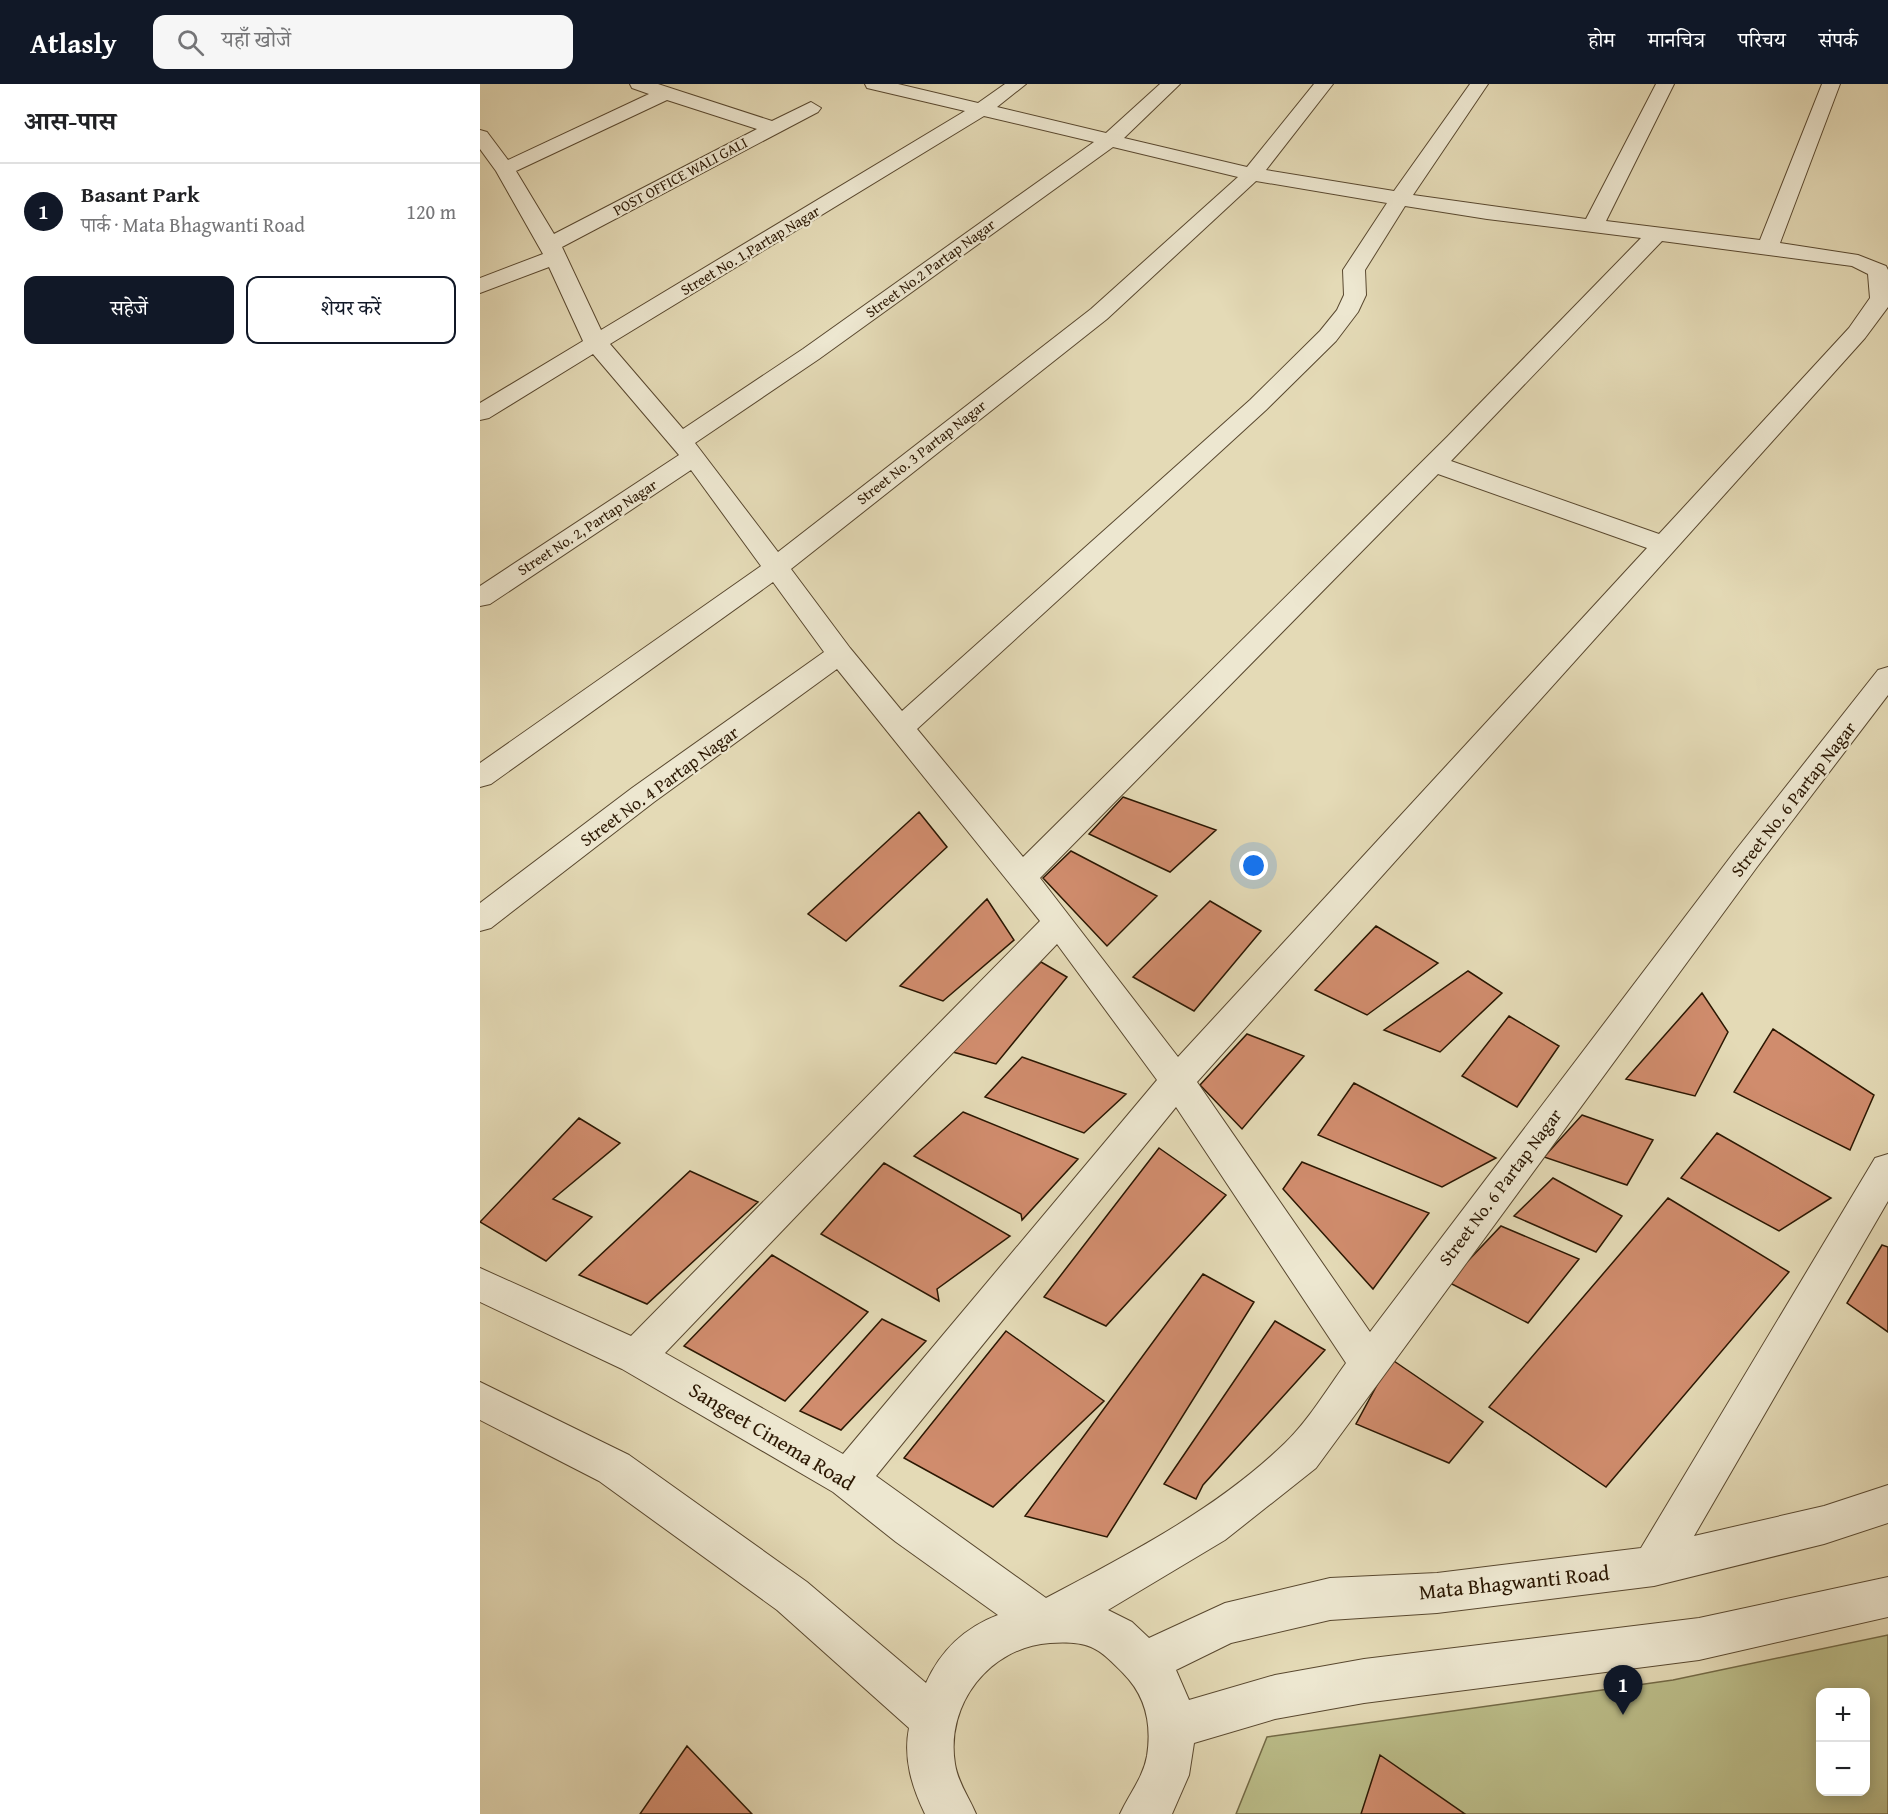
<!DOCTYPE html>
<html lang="hi">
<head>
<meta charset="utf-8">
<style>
	:root { --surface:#fff; --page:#f6f6f6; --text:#202124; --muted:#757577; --line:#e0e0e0; --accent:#111827 }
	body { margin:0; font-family:"Gentium Book Plus","Noto Serif Devanagari",serif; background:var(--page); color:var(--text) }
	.controls { position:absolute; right:18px; bottom:18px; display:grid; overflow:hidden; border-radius:12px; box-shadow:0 3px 15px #0003 }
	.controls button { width:54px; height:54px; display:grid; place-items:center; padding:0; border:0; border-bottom:2px solid var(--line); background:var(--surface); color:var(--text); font:30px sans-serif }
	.you { position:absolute; left:774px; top:782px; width:21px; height:21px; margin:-15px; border:4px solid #fff; border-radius:50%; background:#1a73e8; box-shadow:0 0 0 9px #1a73e833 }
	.badge { display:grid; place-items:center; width:39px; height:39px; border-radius:50%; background:var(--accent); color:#fff; font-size:20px; font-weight:700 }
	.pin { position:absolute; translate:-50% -50px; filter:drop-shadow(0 2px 3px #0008) }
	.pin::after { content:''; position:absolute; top:32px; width:21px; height:18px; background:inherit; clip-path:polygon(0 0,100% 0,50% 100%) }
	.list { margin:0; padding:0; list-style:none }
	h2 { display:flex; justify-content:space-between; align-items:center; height:78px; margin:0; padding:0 24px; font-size:26px }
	h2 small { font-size:20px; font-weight:400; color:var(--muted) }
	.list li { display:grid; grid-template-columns:39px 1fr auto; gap:18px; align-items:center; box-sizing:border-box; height:96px; padding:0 24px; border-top:2px solid var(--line) }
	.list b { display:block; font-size:22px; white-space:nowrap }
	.list p { margin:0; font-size:20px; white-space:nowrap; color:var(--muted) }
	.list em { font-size:20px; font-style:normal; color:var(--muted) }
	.actions { display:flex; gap:12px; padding:18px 24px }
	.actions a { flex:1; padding:14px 0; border:2px solid var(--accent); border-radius:12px; text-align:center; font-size:21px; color:var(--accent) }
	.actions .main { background:var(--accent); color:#fff }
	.icon { flex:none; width:33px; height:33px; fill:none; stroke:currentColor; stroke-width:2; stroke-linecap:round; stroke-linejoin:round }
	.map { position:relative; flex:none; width:1408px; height:1730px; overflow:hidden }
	header { display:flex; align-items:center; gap:36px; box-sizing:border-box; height:84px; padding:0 30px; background:var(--accent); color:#fff }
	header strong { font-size:28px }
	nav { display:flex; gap:33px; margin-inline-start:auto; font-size:21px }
	.search { width:420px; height:54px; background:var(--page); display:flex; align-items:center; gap:15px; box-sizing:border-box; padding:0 21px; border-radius:12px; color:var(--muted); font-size:22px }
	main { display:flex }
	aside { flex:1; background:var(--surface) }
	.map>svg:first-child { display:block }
	.green { fill:#bbbd89; stroke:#736a46; stroke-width:1.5; fill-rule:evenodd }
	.building { fill:#d08c6d; stroke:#2b1702; stroke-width:1.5 }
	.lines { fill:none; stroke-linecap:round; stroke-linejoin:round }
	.minor-casing { stroke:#59482f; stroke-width:2 }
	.minor { fill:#ede7d0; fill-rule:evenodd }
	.labels { text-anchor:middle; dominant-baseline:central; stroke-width:4.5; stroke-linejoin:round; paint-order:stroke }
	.far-street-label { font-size:15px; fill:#2b1702; stroke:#ede7d0 }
	.street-label { font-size:18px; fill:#2b1702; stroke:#ede7d0 }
	.near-street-label { font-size:21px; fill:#2b1702; stroke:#ede7d0 }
</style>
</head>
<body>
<header>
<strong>Atlasly</strong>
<div class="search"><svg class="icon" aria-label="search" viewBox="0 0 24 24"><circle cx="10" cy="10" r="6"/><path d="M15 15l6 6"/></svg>यहाँ खोजें</div>
<nav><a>होम</a><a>मानचित्र</a><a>परिचय</a><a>संपर्क</a></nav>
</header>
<main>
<aside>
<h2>आस-पास<small></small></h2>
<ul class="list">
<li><span class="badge">1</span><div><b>Basant Park</b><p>पार्क · Mata Bhagwanti Road</p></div><em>120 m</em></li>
</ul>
<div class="actions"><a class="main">सहेजें</a><a>शेयर करें</a></div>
</aside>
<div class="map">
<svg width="1408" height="1730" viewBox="0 0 1408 1730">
	<rect width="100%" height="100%" fill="#e4dab6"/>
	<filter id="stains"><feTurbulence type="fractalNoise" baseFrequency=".00333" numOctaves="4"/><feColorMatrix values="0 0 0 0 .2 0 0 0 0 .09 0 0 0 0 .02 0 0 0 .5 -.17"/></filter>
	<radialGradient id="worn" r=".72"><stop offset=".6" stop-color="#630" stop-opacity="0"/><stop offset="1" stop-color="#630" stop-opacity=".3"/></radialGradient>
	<!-- green -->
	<path class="green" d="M 1408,1551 L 1408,1730 L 756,1730 L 787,1653 L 1193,1596 ZM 1340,1608 L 1386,1608 L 1386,1708 L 1340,1708 Z"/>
	<!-- building -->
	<path class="building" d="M 643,713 L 736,746 L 690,788 L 609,750 Z
		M 439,728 L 467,763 L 366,857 L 328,830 Z
		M 591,767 L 677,812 L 627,862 L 563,794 Z
		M 507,815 L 534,856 L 463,917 L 420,902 Z
		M 730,817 L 781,847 L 714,927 L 653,893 Z
		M 896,842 L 958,879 L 887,931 L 835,906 Z
		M 561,878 L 587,893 L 516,980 L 473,968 Z
		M 988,887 L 1022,909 L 960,968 L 904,946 Z
		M 1222,909 L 1248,948 L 1215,1012 L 1146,995 Z
		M 1029,932 L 1079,962 L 1037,1023 L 982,992 Z
		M 1293,945 L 1394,1011 L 1370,1066 L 1254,1008 Z
		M 767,950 L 824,972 L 762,1045 L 720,1001 Z
		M 542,973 L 646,1010 L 604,1049 L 505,1013 Z
		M 874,999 L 1016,1074 L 962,1103 L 838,1051 Z
		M 483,1028 L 598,1075 L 542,1136 L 541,1130 L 434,1072 Z
		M 1102,1031 L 1173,1056 L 1147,1101 L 1064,1073 Z
		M 99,1034 L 140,1059 L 73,1115 L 112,1133 L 66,1177 L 0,1138 Z
		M 1237,1049 L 1351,1114 L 1299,1147 L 1201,1094 Z
		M 679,1064 L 746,1111 L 626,1242 L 564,1213 Z
		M 822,1078 L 949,1129 L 893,1205 L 803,1105 Z
		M 404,1079 L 530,1152 L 457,1205 L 459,1217 L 341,1150 Z
		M 210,1087 L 278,1118 L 167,1220 L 99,1191 Z
		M 1073,1094 L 1142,1132 L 1116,1168 L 1034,1132 Z
		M 1188,1114 L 1309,1188 L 1126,1403 L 1009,1323 Z
		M 1021,1142 L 1099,1175 L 1048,1239 L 968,1198 Z
		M 1402,1161 L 1408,1163 L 1408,1248 L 1367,1219 Z
		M 292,1171 L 388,1228 L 305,1317 L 204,1262 Z
		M 723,1190 L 774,1218 L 627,1453 L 545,1432 Z
		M 402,1235 L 446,1257 L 361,1346 L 320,1327 Z
		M 795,1237 L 845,1266 L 723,1401 L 716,1415 L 684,1400 Z
		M 526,1247 L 624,1317 L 513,1423 L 424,1374 Z
		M 911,1275 L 1003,1338 L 969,1379 L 876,1340 Z
		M 207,1662 L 272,1730 L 160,1730 Z
		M 900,1671 L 985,1730 L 881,1730 Z"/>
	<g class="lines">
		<defs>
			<path id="minor" d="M 150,0 L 178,0 L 292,37 L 331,18 L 341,24 L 338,28 L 82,163 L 121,246 L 485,27 L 387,4 L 385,0 L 418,0 L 498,19 L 525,0 L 546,0 L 517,23 L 626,49 L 680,0 L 700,0 L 644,54 L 767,83 L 834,0 L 853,0 L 786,86 L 914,107 L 990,0 L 1008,0 L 933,111 L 1106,135 L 1176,0 L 1194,0 L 1126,137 L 1280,156 L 1342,0 L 1360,0 L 1300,159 L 1378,171 L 1406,182 L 1408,186 L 1408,223 L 1385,254 L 717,998 L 890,1248 L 1255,767 L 1398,586 L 1408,583 L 1408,611 L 1277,783 L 836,1384 L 745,1456 L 628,1526 L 652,1538 L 669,1554 L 745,1519 L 850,1494 L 957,1489 L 1161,1464 L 1395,1074 L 1408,1070 L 1408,1117 L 1214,1452 L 1344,1422 L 1408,1401 L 1408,1439 L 1344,1460 L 1174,1502 L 957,1529 L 850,1536 L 751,1559 L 696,1586 L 709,1616 L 795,1591 L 884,1575 L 1219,1534 L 1408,1493 L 1408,1533 L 1219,1576 L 884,1619 L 795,1635 L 714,1659 L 709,1691 L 692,1730 L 640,1730 C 649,1710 663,1694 667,1672 C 672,1640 666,1612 643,1589 C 633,1579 623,1568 611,1563 C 599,1558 583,1558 570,1559 C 510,1563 465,1620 475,1680 C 478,1699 489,1713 496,1730 L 445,1730 C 432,1703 423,1675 429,1644 L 297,1526 L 119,1397 L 0,1336 L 0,1298 L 149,1371 L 327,1498 L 446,1599 C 461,1566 484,1544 518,1531 L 416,1458 L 353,1408 L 142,1285 L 0,1218 L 0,1184 L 151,1252 L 560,837 L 357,585 L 174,718 L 11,844 L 0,847 L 0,819 L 152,704 L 344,568 L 293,498 L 11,700 L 0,703 L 0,679 L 281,482 L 211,386 L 10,520 L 0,522 L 0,502 L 199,371 L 113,270 L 9,334 L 0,336 L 0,319 L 103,257 L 69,183 L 0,209 L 0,194 L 63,170 L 16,87 L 0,65 L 0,46 L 7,48 L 28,76 L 169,10 L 152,4 ZM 187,16 L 277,45 L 74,150 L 36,87 ZM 504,32 L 614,58 L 323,265 L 203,345 L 130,260 ZM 633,63 L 758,93 L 611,225 L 298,468 L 215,359 L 339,275 ZM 776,97 L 907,119 L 863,186 L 864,211 L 857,226 L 840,247 L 770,316 L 422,627 L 370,564 L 311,485 L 627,235 ZM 925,122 L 1007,135 L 1161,154 L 967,353 L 543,773 L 437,645 L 786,326 L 856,257 L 878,228 L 886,211 L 885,186 ZM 1182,157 L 1372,182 L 1388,190 L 1390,214 L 1369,244 L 1179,450 L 971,377 ZM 958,390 L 1167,464 L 698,973 L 560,794 ZM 577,860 L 677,996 L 363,1370 L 185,1269 ZM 696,1023 L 866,1279 C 847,1305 828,1337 805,1359 C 737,1425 649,1470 566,1514 L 396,1392 Z"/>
		</defs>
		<!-- minor casing -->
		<use href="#minor" class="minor-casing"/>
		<!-- minor -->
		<use href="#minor" class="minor"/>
	</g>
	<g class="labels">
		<!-- far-street labels -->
		<g class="far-street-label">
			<text transform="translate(200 92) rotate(-28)">POST OFFICE WALI GALI</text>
			<text transform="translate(270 166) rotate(-31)">Street No. 1,Partap Nagar</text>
			<text transform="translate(450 184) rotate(-36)">Street No.2 Partap Nagar</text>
			<text transform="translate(441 368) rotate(-38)">Street No. 3 Partap Nagar</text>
			<text transform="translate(107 443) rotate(-33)">Street No. 2, Partap Nagar</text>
		</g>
		<!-- street labels -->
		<g class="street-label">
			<text transform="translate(179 702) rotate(-36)">Street No. 4 Partap Nagar</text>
			<text transform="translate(1313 715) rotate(-52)">Street No. 6 Partap Nagar</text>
			<text transform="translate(1020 1103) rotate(-53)">Street No. 6 Partap Nagar</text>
		</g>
		<!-- near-street labels -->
		<g class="near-street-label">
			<text transform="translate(292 1352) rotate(31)">Sangeet Cinema Road</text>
			<text transform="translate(1034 1498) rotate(-6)">Mata Bhagwanti Road</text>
		</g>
	</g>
	<rect width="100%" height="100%" filter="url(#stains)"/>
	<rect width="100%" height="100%" fill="url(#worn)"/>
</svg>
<div class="controls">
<button>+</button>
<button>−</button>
</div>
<div class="you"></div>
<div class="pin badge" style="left:1143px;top:1631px">1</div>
</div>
</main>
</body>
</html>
